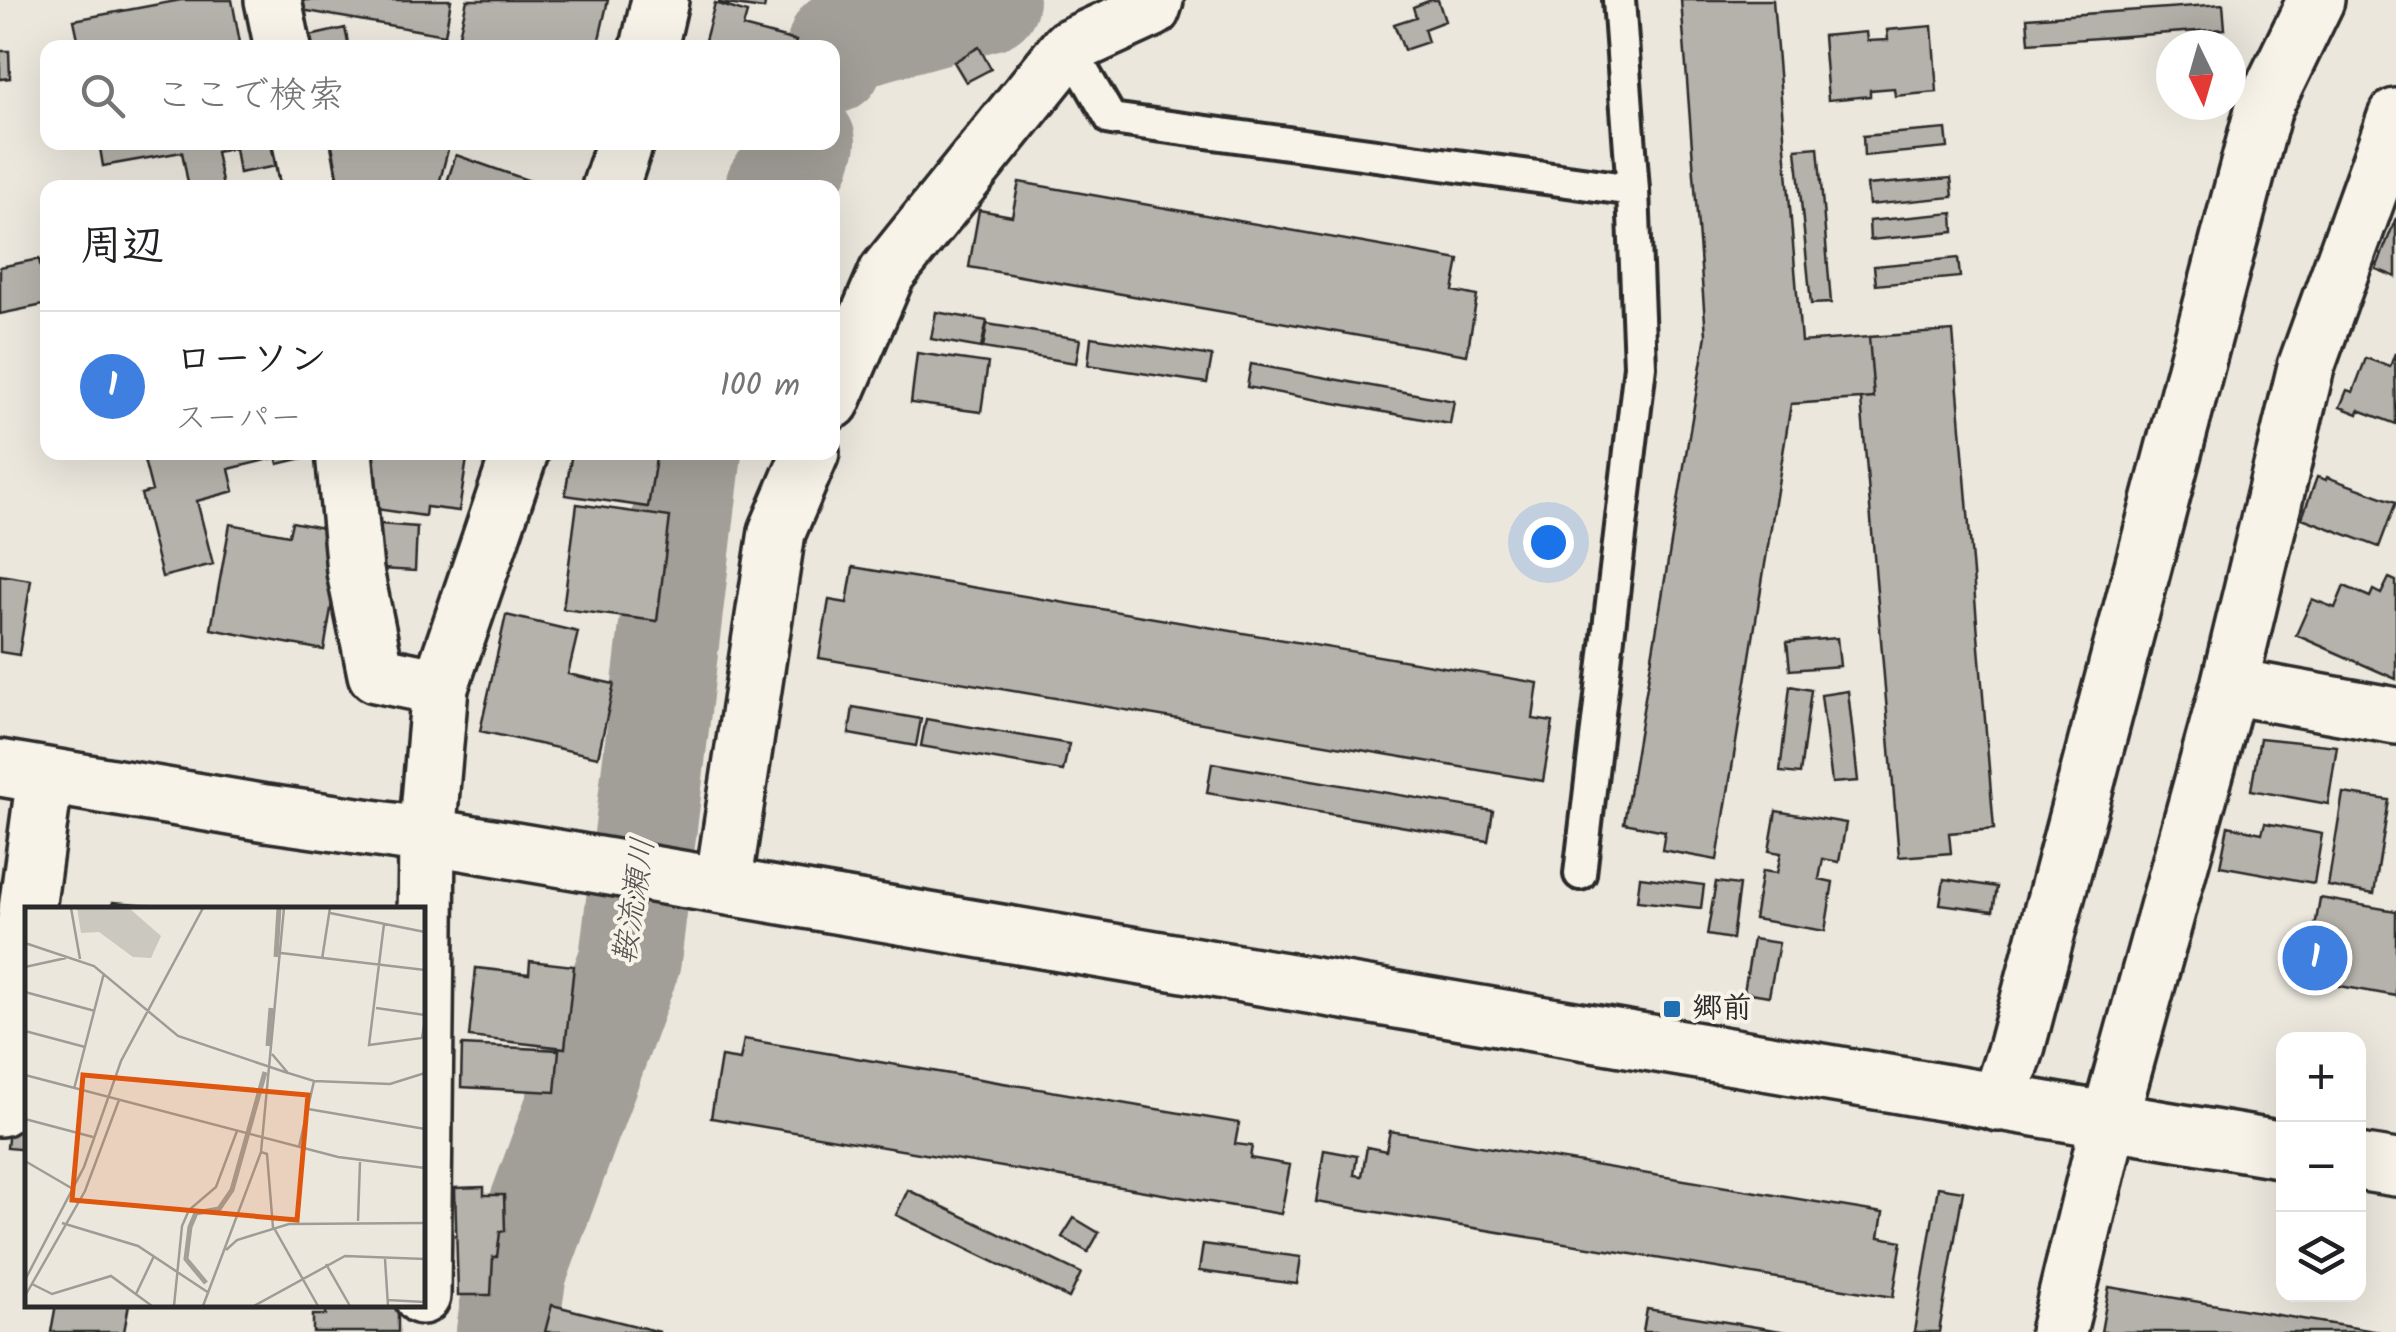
<!DOCTYPE html>
<html lang="ja">
<head>
<meta charset="utf-8">
<style>
	:root { --surface:#fff; --page:#f6f6f6; --text:#202124; --muted:#757577; --line:#e0e0e0; --accent:#b45309 }
	body { margin:0; font-family:Kalam,"Klee One",sans-serif; background:var(--page); color:var(--text) }
	.controls { position:absolute; right:30px; bottom:30px; display:grid; overflow:hidden; border-radius:20px; box-shadow:0 10px 40px #0002 }
	.controls button { width:90px; height:90px; display:grid; place-items:center; padding:0; border:0; border-bottom:2px solid var(--line); background:var(--surface); color:var(--text); font:50px sans-serif }
	.compass { position:absolute; left:2156px; top:30px; width:90px; height:90px; border-radius:50%; background:var(--surface); box-shadow:0 10px 40px #0002; rotate:175deg }
	.you { position:absolute; left:1548px; top:542px; width:35px; height:35px; margin:-25px; border:8px solid #fff; border-radius:50%; background:#1a73e8; box-shadow:0 0 0 15px #1a73e833 }
	.badge { display:grid; place-items:center; width:65px; height:65px; border-radius:50%; background:var(--accent); color:#fff; font-size:32px; font-weight:700 }
	.pin { position:absolute; translate:-50% -50%; border:5px solid #fff; box-shadow:0 2px 10px #0006 }
	.list { margin:0; padding:0; list-style:none }
	h2 { display:flex; justify-content:space-between; align-items:center; height:130px; margin:0; padding:0 40px; font-size:42px }
	h2 small { font-size:32px; font-weight:400; color:var(--muted) }
	.list li { display:grid; grid-template-columns:65px 1fr auto; gap:30px; align-items:center; box-sizing:border-box; height:150px; padding:0 40px; border-top:2px solid var(--line) }
	.list b { display:block; font-size:38px; white-space:nowrap }
	.list p { margin:0; font-size:32px; white-space:nowrap; color:var(--muted) }
	.list em { font-size:32px; font-style:normal; color:var(--muted) }
	.icon { flex:none; width:55px; height:55px; fill:none; stroke:currentColor; stroke-width:2; stroke-linecap:round; stroke-linejoin:round }
	.map { position:relative; flex:none; width:2396px; height:1332px; overflow:hidden }
	.search { position:absolute; background:var(--surface); box-shadow:0 10px 40px #0002; left:40px; top:40px; width:800px; height:110px; display:flex; align-items:center; gap:25px; box-sizing:border-box; padding:0 35px; border-radius:20px; color:var(--muted); font-size:38px }
	.panel { position:absolute; background:var(--surface); box-shadow:0 10px 40px #0002; left:40px; top:180px; width:800px; height:280px; border-radius:20px }
	.map>svg:first-child { display:block }
	.lines { fill:none; stroke-linecap:round; stroke-linejoin:round }
	.river { stroke:#a29f98; stroke-width:102 }
	.building { fill:#b5b2ab; stroke:#2b2b2b; stroke-width:2.5 }
	.service-casing { stroke:#2b2b2b; stroke-width:38 }
	.minor-casing { stroke:#2b2b2b; stroke-width:62 }
	.tertiary-casing { stroke:#2b2b2b; stroke-width:62 }
	.service { stroke:#f7f3e8; stroke-width:30 }
	.minor { stroke:#f7f3e8; stroke-width:55 }
	.tertiary { stroke:#f7f3e8; stroke-width:55 }
	.poi-dot { fill:#1f6fb2; stroke:#f7f3e8; stroke-width:4 }
	.labels { text-anchor:middle; dominant-baseline:central; stroke-width:8; stroke-linejoin:round; paint-order:stroke }
	.poi-label { font-size:30px; font-weight:bold; fill:#2b2b2b; stroke:#f7f3e8; text-anchor:start }
	.water-label { font-size:32px; font-style:italic; fill:#555451; stroke:#f7f3e8 }
	.inset-river { fill:none; stroke:#a29f98; stroke-width:5 }
	.inset-road { fill:none; stroke:#9e9c96; stroke-width:2.5 }
	.view { fill:#df570e; fill-opacity:0.15; stroke:#df570e; stroke-width:5 }
	.inset-edge { fill:none; stroke:#2b2b2b; stroke-width:5 }
</style>
</head>
<body>
<div class="map">
<svg width="2396" height="1332" viewBox="0 0 2396 1332">
	<rect width="100%" height="100%" fill="#ebe7dd"/>
	<filter id="ink" filterUnits="userSpaceOnUse"><feTurbulence type="fractalNoise" baseFrequency=".01" numOctaves="2"/><feDisplacementMap in="SourceGraphic" scale="20" xChannelSelector="R" yChannelSelector="G"/><feConvolveMatrix kernelMatrix="1 2 1 2 8 2 1 2 1" color-interpolation-filters="sRGB"/></filter>
	<g filter="url(#ink)">
		<g class="lines">
			<!-- river -->
			<path class="river" d="M 832,63 L 840,41 L 988,0
				M 776,188 L 800,158 L 805,142
				M 507,1332 L 516,1272 L 630,960 L 691,452"/>
		</g>
		<!-- building -->
		<path class="building" d="M 181,0 L 232,0 L 241,48 L 80,48 L 74,20 Z
			M 298,0 L 451,0 L 445,35 L 296,9 Z
			M 467,0 L 608,0 L 597,48 L 456,48 Z
			M 720,0 L 766,0 L 764,9 L 719,3 Z
			M 1431,0 L 1438,0 L 1445,21 L 1424,29 L 1428,42 L 1404,50 L 1394,24 L 1416,17 L 1413,7 Z
			M 1681,0 L 1773,0 L 1801,342 L 1869,337 L 1874,398 L 1791,404 L 1717,860 L 1662,850 L 1665,831 L 1624,823 L 1706,335 Z
			M 715,3 L 747,13 L 743,27 L 796,41 L 794,48 L 703,48 Z
			M 2223,4 L 2225,29 L 2029,43 L 2027,18 Z
			M 1932,26 L 1937,92 L 1895,96 L 1894,88 L 1870,90 L 1870,96 L 1828,100 L 1823,36 L 1866,32 L 1867,41 L 1888,40 L 1887,30 Z
			M 345,28 L 349,48 L 290,48 L 288,41 Z
			M 979,47 L 991,69 L 966,82 L 954,62 Z
			M 0,51 L 9,51 L 10,78 L 0,79 Z
			M 1946,129 L 1948,148 L 1864,156 L 1863,136 Z
			M 99,142 L 274,142 L 277,166 L 239,173 L 235,148 L 216,152 L 223,187 L 239,185 L 240,188 L 189,188 L 182,152 L 103,166 Z
			M 310,142 L 450,142 L 438,188 L 346,188 L 347,184 L 327,179 Z
			M 1818,147 L 1831,303 L 1811,304 L 1796,149 Z
			M 456,155 L 550,188 L 445,188 Z
			M 1951,178 L 1953,197 L 1869,205 L 1867,185 Z
			M 1019,182 L 1459,260 L 1453,291 L 1477,296 L 1467,355 L 969,267 L 979,210 L 1012,216 Z
			M 1953,213 L 1954,232 L 1870,240 L 1869,221 Z
			M 2396,218 L 2396,277 L 2376,269 Z
			M 1958,258 L 1960,277 L 1876,285 L 1874,266 Z
			M 39,259 L 48,304 L 0,314 L 0,267 Z
			M 936,312 L 987,321 L 981,348 L 931,339 Z
			M 987,324 L 1080,339 L 1076,363 L 983,348 Z
			M 1953,331 L 1994,829 L 1949,833 L 1951,853 L 1899,857 L 1861,399 L 1874,398 L 1869,337 Z
			M 1091,337 L 1212,356 L 1207,383 L 1088,365 Z
			M 917,353 L 988,363 L 981,412 L 911,403 Z
			M 2395,353 L 2396,424 L 2359,410 L 2358,414 L 2340,407 L 2347,390 L 2353,392 L 2366,358 L 2390,367 Z
			M 1251,364 L 1454,401 L 1450,424 L 1247,387 Z
			M 142,452 L 273,452 L 274,458 L 229,469 L 234,491 L 197,501 L 213,564 L 162,577 L 141,494 L 152,491 Z
			M 275,452 L 324,452 L 324,453 L 278,464 Z
			M 361,452 L 468,452 L 459,511 L 426,507 L 425,516 L 362,507 Z
			M 572,452 L 657,452 L 648,507 L 565,495 Z
			M 2317,477 L 2326,480 L 2327,477 L 2396,502 L 2379,547 L 2302,518 Z
			M 577,504 L 670,517 L 657,621 L 563,609 Z
			M 292,522 L 333,530 L 341,550 L 324,650 L 211,629 L 230,524 L 289,535 Z
			M 367,523 L 417,527 L 415,571 L 364,568 Z
			M 853,567 L 1538,683 L 1533,719 L 1553,722 L 1543,781 L 819,658 L 829,600 L 847,603 Z
			M 0,575 L 31,580 L 19,655 L 0,652 Z
			M 2389,578 L 2396,581 L 2396,679 L 2296,635 L 2312,599 L 2335,608 L 2344,586 L 2370,597 L 2373,590 L 2381,594 Z
			M 506,615 L 578,632 L 568,674 L 614,684 L 598,757 L 480,731 Z
			M 1837,638 L 1840,666 L 1790,670 L 1787,642 Z
			M 1790,686 L 1811,690 L 1800,774 L 1780,772 Z
			M 1848,691 L 1858,781 L 1832,783 L 1821,695 Z
			M 853,707 L 921,719 L 916,746 L 849,734 Z
			M 926,719 L 1069,744 L 1063,771 L 921,746 Z
			M 2260,738 L 2337,746 L 2328,804 L 2251,790 Z
			M 1212,763 L 1493,811 L 1488,841 L 1207,793 Z
			M 2343,793 L 2389,800 L 2374,894 L 2328,886 Z
			M 1776,811 L 1846,823 L 1839,862 L 1823,859 L 1819,879 L 1833,882 L 1825,931 L 1754,919 L 1762,871 L 1777,873 L 1781,853 L 1769,851 Z
			M 2265,823 L 2322,834 L 2314,883 L 2220,866 L 2228,826 L 2262,833 Z
			M 1640,877 L 1704,885 L 1701,908 L 1637,901 Z
			M 1944,879 L 1997,887 L 1993,911 L 1940,904 Z
			M 1716,882 L 1739,885 L 1732,939 L 1707,935 Z
			M 2320,898 L 2396,911 L 2396,996 L 2306,980 Z
			M 113,902 L 200,909 L 112,909 Z
			M 1753,939 L 1779,943 L 1769,996 L 1744,992 Z
			M 530,961 L 574,966 L 565,1048 L 469,1037 L 476,968 L 529,974 Z
			M 744,1039 L 1239,1123 L 1235,1144 L 1252,1146 L 1250,1158 L 1290,1165 L 1281,1214 L 711,1118 L 721,1057 L 740,1060 Z
			M 462,1045 L 559,1050 L 555,1092 L 461,1087 Z
			M 12,1102 L 28,1103 L 28,1150 L 7,1148 Z
			M 1390,1131 L 1883,1213 L 1879,1237 L 1902,1241 L 1893,1297 L 1316,1202 L 1324,1150 L 1357,1156 L 1354,1175 L 1362,1176 L 1367,1147 L 1386,1151 Z
			M 484,1187 L 484,1195 L 504,1195 L 505,1231 L 500,1232 L 497,1257 L 493,1257 L 491,1295 L 458,1295 L 455,1188 Z
			M 1938,1187 L 1963,1191 L 1939,1332 L 1914,1332 Z
			M 908,1190 L 1081,1273 L 1069,1298 L 896,1215 Z
			M 1074,1218 L 1099,1233 L 1088,1252 L 1062,1237 Z
			M 1203,1244 L 1301,1257 L 1297,1284 L 1199,1271 Z
			M 2109,1287 L 2380,1332 L 2101,1332 Z
			M 56,1304 L 129,1304 L 124,1332 L 51,1332 Z
			M 326,1304 L 398,1304 L 398,1332 L 313,1332 L 313,1315 L 326,1315 Z
			M 552,1305 L 660,1332 L 545,1332 Z
			M 1647,1309 L 1787,1332 L 1643,1332 Z"/>
		<g class="lines">
			<defs>
				<path id="service" d="M 1069,47 L 1111,119 L 1633,190
					M 1580,874 L 1640,366 L 1633,190 L 1619,0"/>
				<path id="minor" d="M 273,0 L 283,48
					M 301,142 L 310,188
					M 832,401 L 887,273 L 1069,47 L 1152,9 L 1155,0
					M 344,452 L 355,571 L 376,674 L 440,687
					M 2229,686 L 2396,716
					M 723,885 L 777,532 L 811,452
					M 1998,1103 L 2016,1049 L 2264,107 L 2316,0
					M 0,1108 L 45,777
					M 2058,1332 L 2109,1122 L 2229,686 L 2306,367 L 2396,117"/>
				<path id="tertiary" d="M 649,48 L 660,0
					M 610,188 L 625,142
					M 0,768 L 266,813 L 427,836 L 2284,1150
					M 2358,1162 L 2396,1168
					M 422,1296 L 427,836 L 440,687 L 520,452"/>
			</defs>
			<!-- service casing -->
			<use href="#service" class="service-casing"/>
			<!-- minor casing -->
			<use href="#minor" class="minor-casing"/>
			<!-- tertiary casing -->
			<use href="#tertiary" class="tertiary-casing"/>
			<!-- service -->
			<use href="#service" class="service"/>
			<!-- minor -->
			<use href="#minor" class="minor"/>
			<!-- tertiary -->
			<use href="#tertiary" class="tertiary"/>
		</g>
	</g>
	<!-- markers -->
	<rect class="poi-dot" x="1662" y="999" width="20" height="20" rx="5"/>
	<g class="labels">
		<!-- poi labels -->
		<g class="poi-label">
			<text x="1692" y="1009">郷前</text>
		</g>
		<!-- water labels -->
		<g class="water-label">
			<text transform="translate(635 901) rotate(-81)">鞍流瀬川</text>
		</g>
	</g>
	<!-- overview -->
	<g transform="translate(25 907)">
		<rect width="400" height="400" fill="#ebe7dd"/>
		<path d="M 52,1 L 104,1 L 136,29 L 126,51 L 108,50 L 74,25 L 56,26 Z" fill="#cbc8bf"/>
		<path class="inset-river" d="M 251,50 L 254,1M 243,139 L 246,101M 181,376 L 161,352 L 165,320 L 171,306 L 194,302 L 207,283 L 240,165"/>
		<path class="inset-road" d="M 46,1 L 55,52M 305,6 L 400,25M 359,17 L 344,138 L 397,131 L 400,112M 0,36 L 69,59 L 153,129 L 263,166M 256,46 L 400,63M 297,52 L 305,1M 0,60 L 41,51M 0,85 L 70,104M 351,101 L 400,108M 0,124 L 60,140M 247,147 L 263,166 L 289,174 L 365,177 L 400,166M 0,168 L 313,250 L 400,261M 49,182 L 79,66M 283,202 L 400,222M 0,212 L 68,230M 274,240 L 289,174M 236,245 L 242,247 L 248,321M 0,254 L 48,282M 333,314 L 335,255M 37,316 L 113,339 L 184,386M 249,321 L 293,399M 201,343 L 212,333 L 264,317 L 400,316M 360,352 L 363,399M 301,357 L 325,399M 0,373 L 59,260 L 96,154 L 178,1M 7,377 L 27,387 L 86,369 L 127,399M 111,387 L 129,349M 0,389 L 60,284 L 94,193M 362,393 L 400,395M 149,399 L 157,319 L 164,303 L 191,280 L 212,224M 178,399 L 236,245 L 259,1M 229,399 L 320,349 L 400,352"/>
		<path class="view" d="M 58,168 L 283,188 L 272,313 L 47,293 Z"/>
		<rect width="400" height="400" class="inset-edge"/>
	</g>
</svg>
<div class="controls">
<button>+</button>
<button>−</button>
<button><svg class="icon" aria-label="layers" viewBox="0 0 24 24"><path d="M12 4l9 5-9 5-9-5zM3 14l9 5 9-5"/></svg></button>
</div>
<svg class="compass" viewBox="-18 -18 36 36"><path d="M0-13l5 13h-10z" fill="#e53935"/><path d="M0 13l5-13h-10z" fill="#757577"/></svg>
<div class="you"></div>
<div class="pin badge" style="left:2315px;top:958px;background:#3f7fe0">1</div>
<div class="search"><svg class="icon" aria-label="search" viewBox="0 0 24 24"><circle cx="10" cy="10" r="6"/><path d="M15 15l6 6"/></svg>ここで検索</div>
<section class="panel">
<h2>周辺<small></small></h2>
<ul class="list">
<li><span class="badge" style="background:#3f7fe0">1</span><div><b>ローソン</b><p>スーパー</p></div><em>100 m</em></li>
</ul>
</section>
</div>
</body>
</html>
